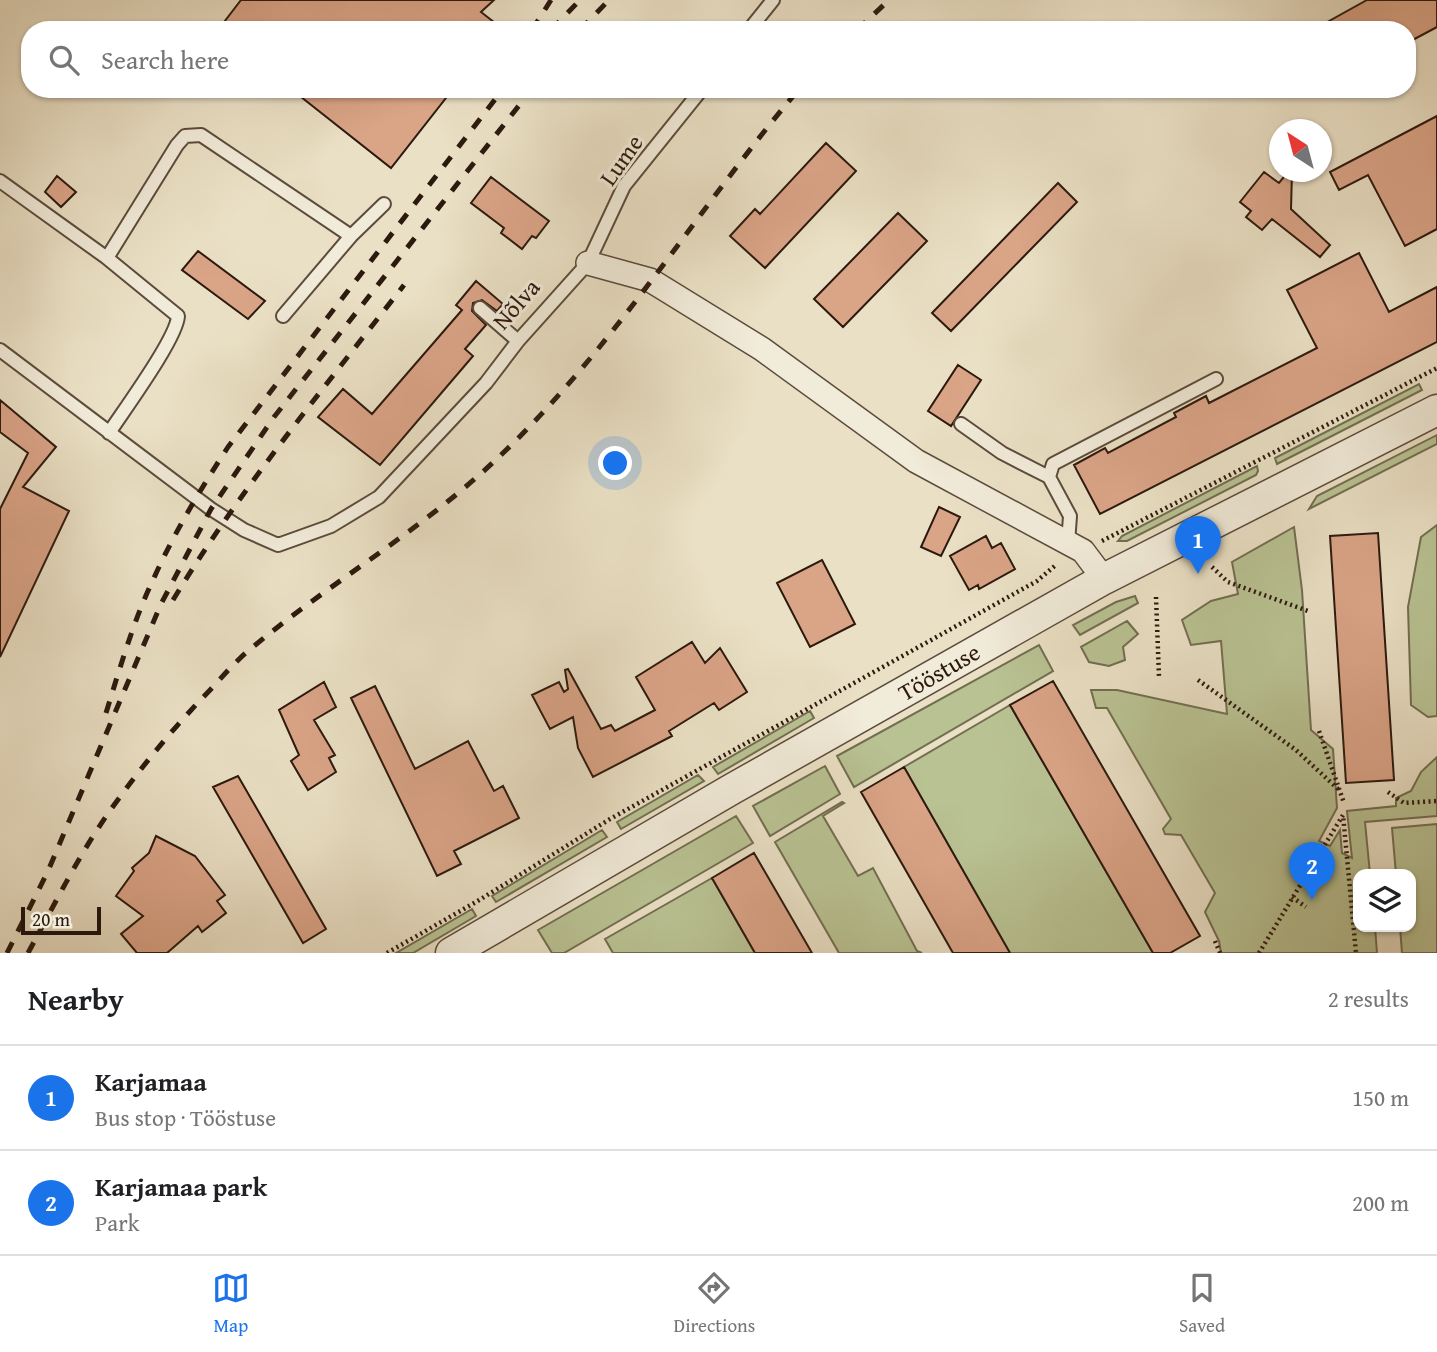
<!DOCTYPE html>
<html lang="en">
<head>
<meta charset="utf-8">
<style>
	:root { --surface:#fff; --page:#f2f2f2; --text:#202124; --muted:#757577; --line:#e0e0e0; --accent:#1a73e8 }
	body { margin:0; font-family:"Gentium Book Plus",serif; background:var(--page); color:var(--text) }
	.controls { position:absolute; right:21px; bottom:21px; display:grid; overflow:hidden; border-radius:14px; box-shadow:0 2px 5px #0004 }
	.controls button { width:63px; height:63px; display:grid; place-items:center; padding:0; border:0; border-bottom:2px solid var(--line); background:var(--surface); color:var(--text); font:35px sans-serif }
	.compass { position:absolute; left:1269px; top:119px; width:63px; height:63px; border-radius:50%; background:var(--surface); box-shadow:0 2px 5px #0004; rotate:324deg }
	.scale { position:absolute; left:21px; bottom:18px; width:80px; box-sizing:border-box; padding-left:7px; border:4px solid #2c190e; border-top:0; font-size:19px; line-height:24px; white-space:nowrap; color:#2c190e; -webkit-text-stroke:5px #f1ebd9; paint-order:stroke }
	.you { position:absolute; left:616px; top:464px; width:24px; height:24px; margin:-18px; border:5px solid #fff; border-radius:50%; background:#1a73e8; box-shadow:0 0 0 10px #1a73e833 }
	.badge { display:grid; place-items:center; width:46px; height:46px; border-radius:50%; background:var(--accent); color:#fff; font-size:23px; font-weight:700 }
	.pin { position:absolute; translate:-50% -58px; filter:drop-shadow(0 2px 4px #0008) }
	.pin::after { content:''; position:absolute; top:37px; width:24px; height:21px; background:inherit; clip-path:polygon(0 0,100% 0,50% 100%) }
	.list { margin:0; padding:0; list-style:none }
	h2 { display:flex; justify-content:space-between; align-items:center; height:91px; margin:0; padding:0 28px; font-size:30px }
	h2 small { font-size:23px; font-weight:400; color:var(--muted) }
	.list li { display:grid; grid-template-columns:46px 1fr auto; gap:21px; align-items:center; box-sizing:border-box; height:105px; padding:0 28px; border-top:2px solid var(--line) }
	.list b { display:block; font-size:26px; white-space:nowrap }
	.list p { margin:0; font-size:23px; white-space:nowrap; color:var(--muted) }
	.list em { font-size:23px; font-style:normal; color:var(--muted) }
	.icon { flex:none; width:38px; height:38px; fill:none; stroke:currentColor; stroke-width:2; stroke-linecap:round; stroke-linejoin:round }
	.map { position:relative; flex:none; width:1437px; height:953px; overflow:hidden }
	.search { position:absolute; background:var(--surface); box-shadow:0 2px 5px #0004; left:21px; right:21px; top:21px; height:77px; display:flex; align-items:center; gap:18px; box-sizing:border-box; padding:0 24px; border-radius:28px; color:var(--muted); font-size:26px }
	.sheet { height:301px; background:var(--surface) }
	nav { display:flex; justify-content:space-around; align-items:center; box-sizing:border-box; height:98px; border-top:2px solid var(--line); background:var(--surface); font-size:19px; color:var(--muted) }
	nav a { display:grid; justify-items:center; gap:4px }
	nav .on { color:var(--accent) }
	.map>svg:first-child { display:block }
	.green { fill:#b9c293; stroke:#726e50; stroke-width:2 }
	.building { fill:#daa487; stroke:#2c190e; stroke-width:2 }
	.lines { fill:none; stroke-linecap:round; stroke-linejoin:round }
	.service-casing { stroke:#5c4b3c; stroke-width:16 }
	.minor-casing { stroke:#5c4b3c; stroke-width:26 }
	.tertiary-casing { stroke:#5c4b3c; stroke-width:33 }
	.path { stroke:#2c190e; stroke-width:4.5; stroke-dasharray:2 3.5; stroke-linecap:butt }
	.service { stroke:#f1ebd9; stroke-width:12 }
	.minor { stroke:#f1ebd9; stroke-width:23 }
	.tertiary { stroke:#f1ebd9; stroke-width:30 }
	.rail { stroke:#2c190e; stroke-width:5; stroke-dasharray:12 12; stroke-linecap:butt }
	.labels { text-anchor:middle; dominant-baseline:central; stroke-width:6; stroke-linejoin:round; paint-order:stroke }
	.street-label { font-size:24px; fill:#2c190e; stroke:#f1ebd9 }
</style>
</head>
<body>
<div class="map">
<svg width="1437" height="953" viewBox="0 0 1437 953">
	<rect width="100%" height="100%" fill="#eae0c5"/>
	<filter id="stains"><feTurbulence type="fractalNoise" baseFrequency=".00286" numOctaves="4"/><feColorMatrix values="0 0 0 0 .2 0 0 0 0 .09 0 0 0 0 .02 0 0 0 .5 -.17"/></filter>
	<radialGradient id="worn" r=".72"><stop offset=".6" stop-color="#630" stop-opacity="0"/><stop offset="1" stop-color="#630" stop-opacity=".3"/></radialGradient>
	<!-- green -->
	<path class="green" d="M 1419,384 L 1422,390 L 1277,464 L 1275,458 Z
		M 1437,435 L 1437,444 L 1309,509 L 1317,496 Z
		M 1257,466 L 1258,471 L 1256,475 L 1127,541 L 1118,541 L 1122,536 Z
		M 1437,525 L 1437,716 L 1428,717 L 1411,705 L 1408,607 L 1421,537 Z
		M 1294,527 L 1302,590 L 1311,730 L 1333,749 L 1337,808 L 1319,841 L 1330,846 L 1340,830 L 1342,853 L 1352,858 L 1347,811 L 1396,806 L 1396,798 L 1411,791 L 1421,772 L 1437,757 L 1437,816 L 1365,822 L 1370,874 L 1358,874 L 1358,927 L 1375,927 L 1377,953 L 1221,953 L 1219,941 L 1205,912 L 1215,893 L 1181,835 L 1165,834 L 1163,829 L 1171,819 L 1107,708 L 1096,708 L 1091,690 L 1117,690 L 1227,714 L 1221,641 L 1191,645 L 1182,620 L 1211,601 L 1238,594 L 1232,562 Z
		M 1135,596 L 1138,603 L 1080,635 L 1073,625 L 1116,602 Z
		M 1127,621 L 1138,634 L 1123,647 L 1125,660 L 1109,666 L 1089,662 L 1081,647 Z
		M 1039,645 L 1053,671 L 854,787 L 837,756 Z
		M 1010,705 L 1153,953 L 1010,953 L 904,767 Z
		M 810,711 L 814,718 L 718,774 L 713,767 Z
		M 825,766 L 840,794 L 770,836 L 753,806 Z
		M 698,775 L 704,781 L 621,829 L 617,822 Z
		M 842,802 L 844,803 L 823,816 L 858,876 L 873,868 L 917,951 L 922,953 L 839,953 L 775,842 Z
		M 736,816 L 753,843 L 564,953 L 552,953 L 538,930 Z
		M 1437,824 L 1437,953 L 1402,953 L 1400,927 L 1411,927 L 1411,874 L 1396,874 L 1392,828 Z
		M 602,830 L 607,837 L 496,902 L 492,896 Z
		M 712,878 L 755,953 L 613,953 L 605,939 Z
		M 472,909 L 476,916 L 413,953 L 396,953 Z"/>
	<!-- building -->
	<path class="building" d="M 241,0 L 494,0 L 481,12 L 504,30 L 218,30 Z
		M 1367,0 L 1437,0 L 1437,27 L 1407,43 L 1407,30 L 1313,30 Z
		M 291,89 L 453,89 L 391,168 Z
		M 1437,116 L 1437,229 L 1405,246 L 1368,175 L 1339,190 L 1330,172 Z
		M 826,143 L 856,171 L 765,268 L 730,236 L 755,209 L 760,214 Z
		M 1264,172 L 1279,183 L 1288,172 L 1292,172 L 1291,209 L 1330,245 L 1320,257 L 1272,219 L 1262,230 L 1246,217 L 1251,211 L 1240,202 Z
		M 57,176 L 76,192 L 61,207 L 45,192 Z
		M 491,177 L 549,221 L 536,238 L 532,236 L 522,249 L 501,233 L 504,228 L 471,203 Z
		M 1058,183 L 1077,202 L 951,331 L 932,313 Z
		M 898,213 L 927,241 L 843,327 L 814,299 Z
		M 198,251 L 265,301 L 248,319 L 182,270 Z
		M 1359,253 L 1389,312 L 1437,287 L 1437,342 L 1100,514 L 1074,465 L 1105,448 L 1108,453 L 1176,417 L 1174,413 L 1206,396 L 1209,403 L 1317,348 L 1287,290 Z
		M 476,281 L 503,304 L 497,311 L 482,300 L 473,303 L 472,311 L 486,325 L 465,349 L 473,356 L 380,465 L 318,417 L 343,389 L 372,414 L 462,310 L 456,305 Z
		M 958,365 L 981,380 L 951,426 L 928,411 Z
		M 0,400 L 56,447 L 23,487 L 69,511 L 0,657 L 0,509 L 28,453 L 0,432 Z
		M 939,507 L 960,517 L 941,556 L 921,547 Z
		M 1378,533 L 1394,780 L 1346,783 L 1330,536 Z
		M 986,536 L 992,548 L 1001,543 L 1015,569 L 979,589 L 978,585 L 969,590 L 950,556 Z
		M 822,560 L 855,624 L 810,647 L 777,583 Z
		M 692,642 L 705,663 L 720,648 L 747,692 L 719,710 L 714,703 L 669,731 L 672,736 L 593,777 L 578,748 L 573,717 L 550,729 L 532,695 L 559,682 L 564,692 L 568,689 L 565,670 L 568,669 L 601,729 L 611,725 L 615,731 L 655,710 L 636,677 Z
		M 1053,681 L 1200,936 L 1170,953 L 1153,953 L 1010,705 Z
		M 324,682 L 336,707 L 314,720 L 335,755 L 329,758 L 336,772 L 308,790 L 291,761 L 299,755 L 279,710 Z
		M 375,686 L 415,769 L 468,741 L 494,791 L 503,786 L 519,818 L 454,851 L 461,864 L 437,876 L 351,698 Z
		M 904,767 L 1010,953 L 953,953 L 861,792 Z
		M 238,776 L 326,929 L 303,943 L 213,787 Z
		M 156,836 L 195,856 L 225,895 L 217,901 L 226,913 L 202,932 L 198,926 L 167,953 L 137,953 L 121,934 L 143,916 L 116,896 L 134,871 L 132,868 L 149,853 Z
		M 754,853 L 812,953 L 755,953 L 712,878 Z"/>
	<g class="lines">
		<defs>
			<path id="service" d="M 749,30 L 773,0
				M 0,181 L 107,258
				M 480,308 L 518,341
				M 283,316 L 351,236
				M 0,350 L 211,509 L 244,530 L 278,545 L 331,526 L 379,497 L 486,383 L 518,341 L 588,263 L 624,186 L 702,89
				M 961,424 L 1002,453 L 1049,477
				M 109,433 C 124,410 177,338 178,316 L 107,258 L 177,145 L 185,136 L 201,135 L 351,236 L 384,204
				M 1068,543 L 1070,516 L 1049,477 L 1053,464 L 1216,379"/>
			<path id="minor" d="M 588,263 L 650,280 L 762,349 L 916,461 L 1083,551 L 1104,579"/>
			<path id="tertiary" d="M 451,953 L 732,789 L 1104,579 L 1437,410"/>
		</defs>
		<!-- service casing -->
		<use href="#service" class="service-casing"/>
		<!-- minor casing -->
		<use href="#minor" class="minor-casing"/>
		<!-- tertiary casing -->
		<use href="#tertiary" class="tertiary-casing"/>
		<!-- path -->
		<path class="path" d="M 1102,541 L 1437,368
			M 1212,567 L 1228,582 L 1308,611
			M 1156,597 L 1159,677
			M 1198,680 L 1296,750 L 1339,790
			M 1319,731 L 1344,803
			M 1388,792 L 1404,803 L 1437,801
			M 1292,897 L 1306,907
			M 1215,941 L 1220,953
			M 387,953 L 476,902 L 610,819 L 1037,581 L 1057,564
			M 1259,953 L 1343,815 L 1356,953"/>
		<!-- service -->
		<use href="#service" class="service"/>
		<!-- minor -->
		<use href="#minor" class="minor"/>
		<!-- tertiary -->
		<use href="#tertiary" class="tertiary"/>
		<!-- rail -->
		<path class="rail" d="M 532,30 L 551,0
			M 551,30 L 580,0
			M 580,30 L 609,0
			M 857,30 L 889,0
			M 173,600 C 241,488 324,388 404,285
			M 106,713 C 120,668 133,622 153,580 C 174,533 200,490 228,447 L 503,89
			M 7,953 L 48,871 L 161,604 L 211,509 L 274,417 L 532,89
			M 28,953 C 56,902 82,848 117,801 C 146,761 177,724 211,689 C 223,676 235,662 248,651 C 330,582 426,528 503,453 C 616,345 698,208 799,89"/>
	</g>
	<g class="labels">
		<!-- street labels -->
		<g class="street-label">
			<text transform="translate(621 160) rotate(-55)">Lume</text>
			<text transform="translate(516 304) rotate(-49)">Nõlva</text>
			<text transform="translate(939 672) rotate(-30)">Tööstuse</text>
		</g>
	</g>
	<rect width="100%" height="100%" filter="url(#stains)"/>
	<rect width="100%" height="100%" fill="url(#worn)"/>
</svg>
<div class="controls">
<button><svg class="icon" aria-label="layers" viewBox="0 0 24 24"><path d="M12 4l9 5-9 5-9-5zM3 14l9 5 9-5"/></svg></button>
</div>
<svg class="compass" viewBox="-18 -18 36 36"><path d="M0-13l5 13h-10z" fill="#e53935"/><path d="M0 13l5-13h-10z" fill="#757577"/></svg>
<div class="scale">20 m</div>
<div class="you"></div>
<div class="pin badge" style="left:1198px;top:574px">1</div>
<div class="pin badge" style="left:1312px;top:900px">2</div>
<div class="search"><svg class="icon" aria-label="search" viewBox="0 0 24 24"><circle cx="10" cy="10" r="6"/><path d="M15 15l6 6"/></svg>Search here</div>
</div>
<section class="sheet">
<h2>Nearby<small>2 results</small></h2>
<ul class="list">
<li><span class="badge">1</span><div><b>Karjamaa</b><p>Bus stop · Tööstuse</p></div><em>150 m</em></li>
<li><span class="badge">2</span><div><b>Karjamaa park</b><p>Park</p></div><em>200 m</em></li>
</ul>
</section>
<nav>
<a class="on"><svg class="icon" aria-label="map" viewBox="0 0 24 24"><path d="M3 6l6-2 6 2 6-2v14l-6 2-6-2-6 2zM9 4v14M15 6v14"/></svg>Map</a>
<a><svg class="icon" aria-label="directions" viewBox="0 0 24 24"><path d="M12 3l9 9-9 9-9-9zM9 14v-3h6M13 9l2 2-2 2"/></svg>Directions</a>
<a><svg class="icon" aria-label="saved" viewBox="0 0 24 24"><path d="M7 4h10v16l-5-4-5 4z"/></svg>Saved</a>
</nav>
</body>
</html>
